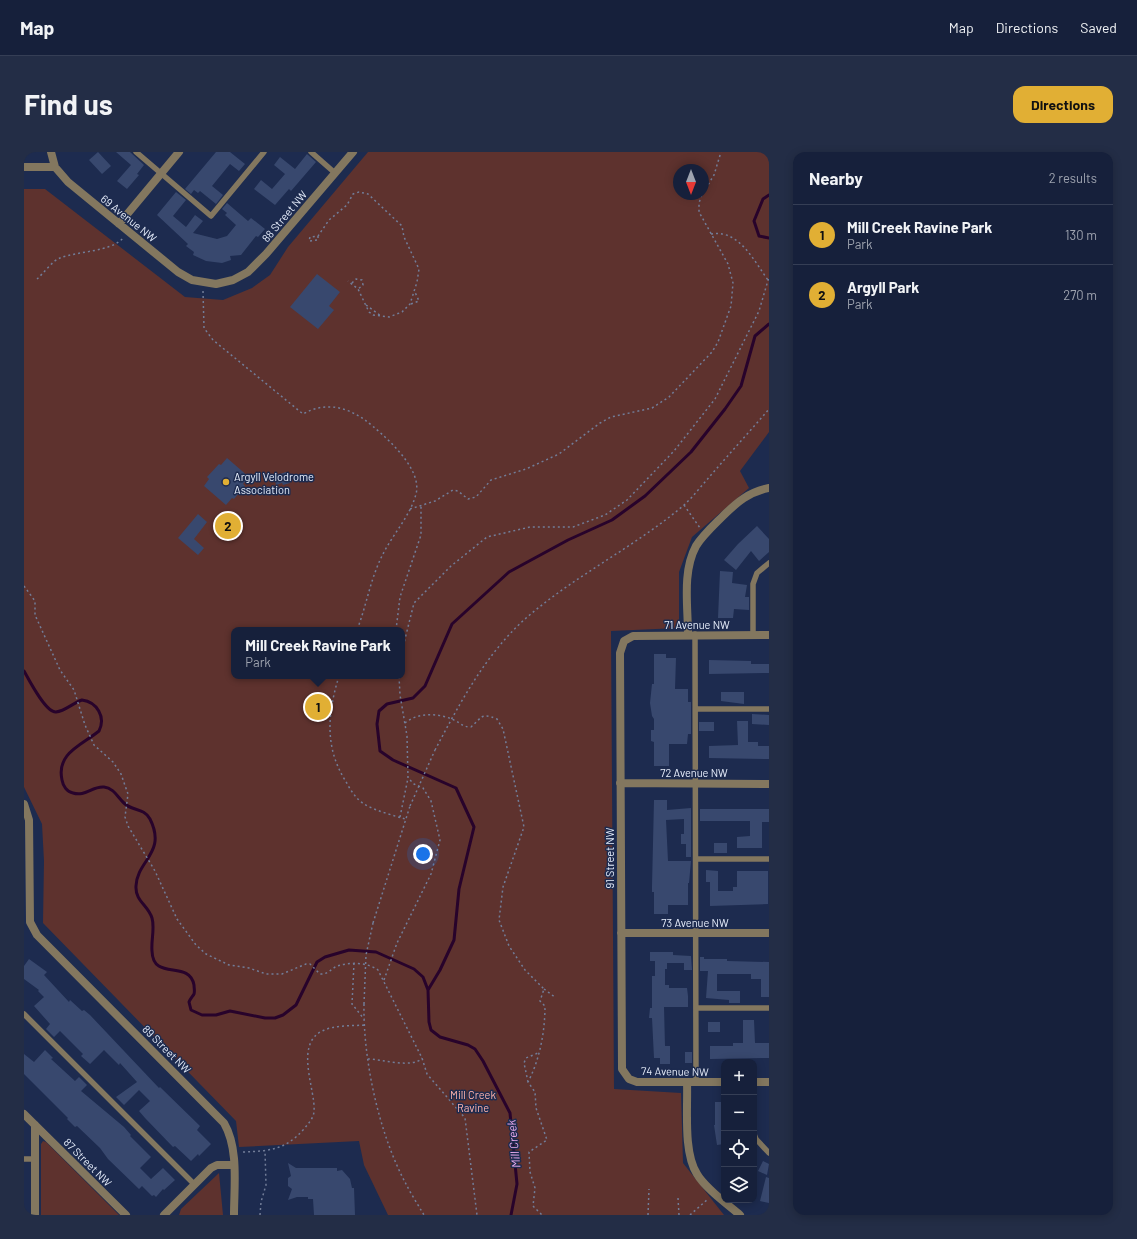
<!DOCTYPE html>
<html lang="en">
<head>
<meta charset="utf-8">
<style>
	:root { --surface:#16203b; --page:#232d46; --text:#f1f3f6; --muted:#9ea3af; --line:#353e55; --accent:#e1af34 }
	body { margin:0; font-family:Barlow,sans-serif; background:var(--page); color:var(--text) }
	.controls { position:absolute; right:12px; bottom:12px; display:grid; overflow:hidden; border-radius:8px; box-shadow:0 2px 10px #0003 }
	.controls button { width:36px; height:36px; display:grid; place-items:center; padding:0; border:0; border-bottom:1px solid var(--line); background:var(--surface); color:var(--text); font:20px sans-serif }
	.compass { position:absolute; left:649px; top:12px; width:36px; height:36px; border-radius:50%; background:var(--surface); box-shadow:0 2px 10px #0003; rotate:180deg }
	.you { position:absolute; left:399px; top:702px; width:14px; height:14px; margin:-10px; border:3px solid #fff; border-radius:50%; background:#1a73e8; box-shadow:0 0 0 6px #1a73e833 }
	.badge { display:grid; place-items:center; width:26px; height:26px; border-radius:50%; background:var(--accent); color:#111; font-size:13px; font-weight:700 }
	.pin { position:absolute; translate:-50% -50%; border:2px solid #fff; box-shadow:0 1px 4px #0006 }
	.popup { position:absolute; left:207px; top:475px; width:174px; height:52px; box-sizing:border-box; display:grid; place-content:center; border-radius:8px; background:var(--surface); filter:drop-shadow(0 1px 3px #0005); font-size:13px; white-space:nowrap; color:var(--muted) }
	.popup b { font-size:15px; color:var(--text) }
	.popup::after { content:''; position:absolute; left:50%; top:100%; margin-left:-8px; border:8px solid transparent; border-top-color:var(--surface) }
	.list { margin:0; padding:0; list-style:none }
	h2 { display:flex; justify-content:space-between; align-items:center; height:52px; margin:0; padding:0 16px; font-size:17px }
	h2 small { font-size:13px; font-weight:400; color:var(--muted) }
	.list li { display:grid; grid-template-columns:26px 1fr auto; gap:12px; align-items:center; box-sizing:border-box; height:60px; padding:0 16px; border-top:1px solid var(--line) }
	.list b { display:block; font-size:15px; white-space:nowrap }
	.list p { margin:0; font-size:13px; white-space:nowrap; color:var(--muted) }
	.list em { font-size:13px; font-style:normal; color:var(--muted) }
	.icon { flex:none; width:22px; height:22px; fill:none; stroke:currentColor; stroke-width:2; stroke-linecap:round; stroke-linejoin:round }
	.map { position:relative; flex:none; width:745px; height:1063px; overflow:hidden; border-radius:12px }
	header { display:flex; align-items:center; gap:24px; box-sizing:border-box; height:56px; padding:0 20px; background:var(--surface); border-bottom:1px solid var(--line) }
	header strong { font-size:19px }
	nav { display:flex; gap:22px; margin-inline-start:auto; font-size:14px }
	.intro { display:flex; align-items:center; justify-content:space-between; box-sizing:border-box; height:96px; padding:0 24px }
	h1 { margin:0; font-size:28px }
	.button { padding:10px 18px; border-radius:12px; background:var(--accent); color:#111; font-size:14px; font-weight:700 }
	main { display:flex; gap:24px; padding:0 24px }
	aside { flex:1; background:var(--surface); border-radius:12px; box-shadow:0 2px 10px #0003 }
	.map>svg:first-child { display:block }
	.green { fill:#5e322e; fill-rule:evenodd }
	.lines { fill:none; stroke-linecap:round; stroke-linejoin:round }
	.stream { stroke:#28032b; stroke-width:3 }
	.building { fill:#38486e }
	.path { stroke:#727d98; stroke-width:1.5; stroke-dasharray:2 3; stroke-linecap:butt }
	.lane { stroke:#83775f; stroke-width:5.5 }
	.street { stroke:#83775f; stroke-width:8 }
	.path-bridge { stroke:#727d98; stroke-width:1.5; stroke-dasharray:2 3; stroke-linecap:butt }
	.poi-dot { fill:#e1af34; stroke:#1d2b4f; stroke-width:1.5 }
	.labels { text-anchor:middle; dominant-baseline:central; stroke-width:3; stroke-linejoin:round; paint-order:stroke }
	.street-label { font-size:11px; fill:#e6edfb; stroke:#1d2b4f }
	.poi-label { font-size:11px; fill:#e6edfb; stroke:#1d2b4f; text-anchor:start }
	.park-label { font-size:11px; fill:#ffb2aa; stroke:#1d2b4f }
	.water-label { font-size:12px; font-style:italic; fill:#e9a9ec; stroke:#1d2b4f }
</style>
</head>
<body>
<header>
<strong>Map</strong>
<nav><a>Map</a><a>Directions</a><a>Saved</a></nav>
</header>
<div class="intro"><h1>Find us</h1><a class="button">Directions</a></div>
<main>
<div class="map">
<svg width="745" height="1063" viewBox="0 0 745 1063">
	<rect width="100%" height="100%" fill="#1d2b4f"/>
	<!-- green -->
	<path class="green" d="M 344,0 L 745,0 L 745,280 L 716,319 L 725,336 L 668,385 L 655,420 L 655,476 L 587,479 L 590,937 L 657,941 L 659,1011 L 700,1063 L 364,1063 L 340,1013 L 335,989 L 215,995 L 212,969 L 19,771 L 20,709 L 18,672 L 0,635 L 0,37 L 21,37 L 161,145 L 199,148 L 228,136 L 246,123 L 264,95 ZM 655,18 L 679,18 L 679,42 L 655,42 ZM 210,478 L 378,478 L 378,524 L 210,524 Z
		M 19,989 L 22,990 L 95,1063 L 17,1063 L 17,992 Z
		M 195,1021 L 199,1063 L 155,1063 L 157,1057 Z"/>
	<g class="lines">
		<!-- stream -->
		<path class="stream" d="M 745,43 L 739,47 L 730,69 L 735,84 L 745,86
			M 0,519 C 5,528 22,561 32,560 C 41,559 49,551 58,548 C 73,550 82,565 75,579 C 58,593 32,601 38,628 C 39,634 43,640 49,641 C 61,645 68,634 80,635 C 90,636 94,646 101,652 C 109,659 120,656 126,667 C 143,701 113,708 112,734 C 111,749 124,753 128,766 C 131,776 127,788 128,799 C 129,830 165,807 170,833 C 170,836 171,839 170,842 C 169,844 166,847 165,850 L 167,858 L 178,863 L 192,863 L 206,859 L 241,866 L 251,866 L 259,863 L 272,853 L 293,810 L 301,805 L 325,798 L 352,800 L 390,817 L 399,825 L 404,838 L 405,870 L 407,878 L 416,885 L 444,893 L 451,897 L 459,909 L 486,961 L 493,1032 L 487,1063
			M 404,838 L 416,818 L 430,788 L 435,737 L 450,675 L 432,636 L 369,608 L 356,599 L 353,572 L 355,559 L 363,552 L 389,546 L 401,534 L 428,472 L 485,420 L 544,388 L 588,368 L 621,344 L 667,300 L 701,257 L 717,234 L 731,184 L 745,172"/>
	</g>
	<!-- building -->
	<path class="building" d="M 74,0 L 87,14 L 78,22 L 65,8 Z
		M 92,0 L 106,0 L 120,13 L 113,22 L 115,23 L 103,37 L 93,29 L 107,13 Z
		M 192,0 L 206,0 L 221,12 L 215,19 L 206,12 L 188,34 L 199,43 L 192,52 L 176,39 L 174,41 L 170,38 L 167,42 L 161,37 Z
		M 283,2 L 292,10 L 267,39 L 265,37 L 251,53 L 230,37 L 237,28 L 248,37 L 261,22 L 250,13 L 256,5 L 271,17 Z
		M 152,40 L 162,48 L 149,64 L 162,75 L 171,63 L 179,69 L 169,81 L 193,87 L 203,84 L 212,73 L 201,63 L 203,61 L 198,57 L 203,51 L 224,69 L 227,66 L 241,77 L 234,85 L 232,84 L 217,103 L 206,104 L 207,108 L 198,111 L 182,109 L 169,103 L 170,100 L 162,94 L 164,92 L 133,63 Z
		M 293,122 L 316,140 L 305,154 L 310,158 L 294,177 L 266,155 Z
		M 203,306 L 225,325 L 219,332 L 221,334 L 210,347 L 208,346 L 202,353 L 180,334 L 185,327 L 183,325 L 195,312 L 197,313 Z
		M 262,320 L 266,331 L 259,333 L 258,331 L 252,333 L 250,324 Z
		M 174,362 L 183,370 L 170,387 L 180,396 L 174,403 L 154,386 Z
		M 733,374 L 745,387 L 745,400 L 735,409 L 727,399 L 712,418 L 700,408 L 714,392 Z
		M 696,419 L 709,420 L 708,431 L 723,433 L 721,445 L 725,445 L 725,458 L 710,457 L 709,466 L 694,466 Z
		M 630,502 L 642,502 L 642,506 L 652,506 L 651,537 L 664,537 L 664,550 L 667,550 L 667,582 L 664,582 L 663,592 L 645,592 L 645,614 L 630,614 L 630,590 L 627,589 L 627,578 L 630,578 L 630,567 L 628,564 L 626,551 L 628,532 L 630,532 Z
		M 685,508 L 727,509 L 727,512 L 745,512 L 745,521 L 685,522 Z
		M 697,540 L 720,540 L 720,552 L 697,549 Z
		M 728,562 L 745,563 L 745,573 L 728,572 Z
		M 713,569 L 724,569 L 724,590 L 734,590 L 734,594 L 745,594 L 745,607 L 685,606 L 685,594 L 714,593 Z
		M 675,570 L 690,570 L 690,579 L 675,579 Z
		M 630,648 L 643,648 L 643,658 L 667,656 L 667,705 L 662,705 L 662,692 L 657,692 L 657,682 L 660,682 L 660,667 L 642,668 L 644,709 L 667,709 L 665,731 L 664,731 L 664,753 L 644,753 L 644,762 L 630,762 L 630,740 L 628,740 L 628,734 Z
		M 676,657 L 745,657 L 745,670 L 738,670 L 738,696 L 713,696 L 713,685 L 726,684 L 726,669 L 676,669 Z
		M 690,691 L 703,691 L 703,701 L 690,701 Z
		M 682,718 L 694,719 L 694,739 L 709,739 L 709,735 L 713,735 L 713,719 L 744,719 L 744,752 L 686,754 L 686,730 L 682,730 Z
		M 626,800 L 649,800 L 649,803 L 667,804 L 668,818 L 660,818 L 660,811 L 643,811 L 643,817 L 641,817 L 641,833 L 645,833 L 645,836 L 663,836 L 664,844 L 664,855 L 640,855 L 641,894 L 646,894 L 646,912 L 636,912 L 636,906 L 630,906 L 628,866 L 625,866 L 626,856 L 628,856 L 628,824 L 631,824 L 631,809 L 626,809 Z
		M 676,805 L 680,805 L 680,807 L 703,807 L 703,809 L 745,810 L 745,845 L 737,845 L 737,827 L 727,827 L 727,822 L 693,822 L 693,839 L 716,839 L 716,851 L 705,851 L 705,848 L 682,846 L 684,819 L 676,819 Z
		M 5,807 L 23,820 L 20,823 L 45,850 L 46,848 L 58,859 L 60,858 L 66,863 L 135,936 L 136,935 L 176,974 L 173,978 L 187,992 L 175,1004 L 174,1002 L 167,1009 L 151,994 L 149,995 L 121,966 L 115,959 L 126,949 L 115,938 L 100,953 L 92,945 L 113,930 L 96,911 L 95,913 L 80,898 L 66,912 L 57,904 L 59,902 L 36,879 L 30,885 L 22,877 L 26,872 L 10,854 L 20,845 L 14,839 L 15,838 L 0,827 L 0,814 Z
		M 719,868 L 730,868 L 731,891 L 745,891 L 745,906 L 686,907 L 686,894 L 709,894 L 709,891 L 719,891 Z
		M 684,870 L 696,870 L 696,880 L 684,880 Z
		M 21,898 L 29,906 L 27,907 L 51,929 L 55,925 L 63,933 L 57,939 L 100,975 L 107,983 L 106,984 L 127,1005 L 116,1016 L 127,1027 L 139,1016 L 151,1028 L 140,1038 L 139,1037 L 132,1045 L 130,1043 L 128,1044 L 118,1034 L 115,1037 L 84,1007 L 76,996 L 53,974 L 51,975 L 43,967 L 44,966 L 0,922 L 0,902 L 10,910 Z
		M 661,900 L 668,900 L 668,911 L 661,911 Z
		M 691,950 L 700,950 L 700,992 L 693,993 L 690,973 L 691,973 Z
		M 739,1009 L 745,1012 L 743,1023 L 734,1019 Z
		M 264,1011 L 272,1016 L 313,1016 L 313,1019 L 318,1018 L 326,1027 L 328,1036 L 330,1036 L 331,1063 L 290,1063 L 289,1047 L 284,1047 L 284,1045 L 273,1045 L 264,1048 L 268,1037 L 264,1034 L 264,1026 L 267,1024 Z
		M 742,1025 L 745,1026 L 745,1051 L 736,1049 Z"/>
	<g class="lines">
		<!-- path -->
		<path class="path" d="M 679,41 L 690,23 L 697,0
			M 687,82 C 715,77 730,109 744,128
			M 294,84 L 294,88 L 285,89 L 286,85 L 294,84 L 305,68 L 323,53 L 329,42 L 335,40 L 344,42 L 378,74 L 380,85 L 395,117 L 393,130 L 386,152 L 378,160 L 365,165 L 349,163 L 345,160 L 334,137 L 324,129
			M 13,127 C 20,121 28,109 36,106 C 54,99 87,100 99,86
			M 328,131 L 332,127 L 338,128 L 339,133 L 334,137
			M 179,139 L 180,176 L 189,188 L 279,262 C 300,250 321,254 341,268 C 359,282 399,316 392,342 C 386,365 367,384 357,406 C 346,429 342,455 333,478
			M 387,152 L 395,149 L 390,138
			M 342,153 L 357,164
			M 660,353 L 676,376
			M 386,357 L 411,349 L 429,338 L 434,339 L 444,347 L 452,345 L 467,328 L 502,317 L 535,302 L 576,271 L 587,265 L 628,256 L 645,245 L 688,200 L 694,190 L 707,154 L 709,131 L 704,112 L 675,60 L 675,51 L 678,42
			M 0,434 L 11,449 L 11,463 L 36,518 L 50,538 L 61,573 L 70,593 L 89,610 L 97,622 L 104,642 L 101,665 L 104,674 L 131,719 L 153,767 L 172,793 L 182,802 L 205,813 L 225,816 L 242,822 L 258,822 L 282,812 L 286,812 L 296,822 C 303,823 307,817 313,814 C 326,810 343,810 354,818 L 398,906 L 403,922 L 441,966 L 453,1063
			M 372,478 L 376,445 L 397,383 L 397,354
			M 378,499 L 390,451 L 427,414 L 463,385 L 506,375 L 549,375 L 581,363 L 603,348 L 650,299 L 691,247 L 735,159 L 745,125
			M 315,524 C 304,560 300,594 321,628 C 326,637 331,646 340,652 C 352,659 368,663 381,667
			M 381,571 C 394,560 415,561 430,568 C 437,571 438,575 447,575 C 458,566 456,560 473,567 L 479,577 L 500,675 L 479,735 L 475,768 L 485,794 L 501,818 L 520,837 L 516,849 L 521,854 C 521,879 516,907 504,930 L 511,940 L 512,956 L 523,988 L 505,1000 L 506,1020 L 511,1036 L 509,1054 L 518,1063
			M 411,598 C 436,551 461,503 501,467 C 550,424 609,396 659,354 C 669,345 678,333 687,323 C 706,301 726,279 745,257
			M 376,665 L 384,626
			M 349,771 L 386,654
			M 330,811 L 328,852 L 340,867
			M 360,828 L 373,791 L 407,722 L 416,688 L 407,649 L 399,636 L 390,632 L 384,626 L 383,584 L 376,543 L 375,524
			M 520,837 L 532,846
			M 340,852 C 339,908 355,982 382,1032 C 387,1042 394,1053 400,1063
			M 344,907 C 357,907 389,917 398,906
			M 504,930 L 500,911 L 502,906 L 514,901
			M 219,1000 C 245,999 261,998 279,978 C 284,972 289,967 290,960 C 292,938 270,893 298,879 C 310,873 327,874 340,873
			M 654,1046 L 655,1063
			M 236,1063 L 237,1050 L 242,1033 L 241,999
			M 624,1063 L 625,1037
			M 666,1063 L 684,1047"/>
		<!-- lane -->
		<path class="lane" d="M 112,0 L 187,64 L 240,0
			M 287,0 L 311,21
			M 671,482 L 672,930
			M 729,483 L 729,432 L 733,421 L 745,411
			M 672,557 L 745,557
			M 672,707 L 745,707
			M 672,856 L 745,856
			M 0,862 L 170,1032
			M 730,982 L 732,987 L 745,1001
			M 0,1007 L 10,1007"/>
		<!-- street -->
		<path class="street" d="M 27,0 L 31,15
			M 0,15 L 31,15 L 44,30 L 154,120 L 168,128 L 192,132 L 209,128 L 224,120 L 242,102 L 329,0
			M 95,72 L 155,0
			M 664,483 C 664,454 658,420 672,394 C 679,383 689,374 699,364 C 713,350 725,340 745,336
			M 596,631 L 745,632
			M 0,652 L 5,668 L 6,770 L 13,783 L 200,971 C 215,997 210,1034 210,1063
			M 597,781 L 745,781
			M 663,930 C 664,956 659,1000 673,1022 C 681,1036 703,1052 716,1063
			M 700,930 L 613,930 L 605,927 L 598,917 L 596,501 L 600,489 L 609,484 L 745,483
			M 730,930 L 745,930
			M 0,962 L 102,1063
			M 11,1063 L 11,973
			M 140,1063 L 187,1016 L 193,1013 L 209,1013"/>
		<!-- path-bridge -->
		<path class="path-bridge" d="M 386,654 L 411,598
			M 340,852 L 342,803 L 349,771"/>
	</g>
	<!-- markers -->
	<circle class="poi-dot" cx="202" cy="330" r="4"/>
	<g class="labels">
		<!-- street labels -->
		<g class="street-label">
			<text transform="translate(260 64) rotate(-50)">88 Street NW</text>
			<text transform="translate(105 66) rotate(39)">69 Avenue NW</text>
			<text x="673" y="472">71 Avenue NW</text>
			<text x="670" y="620">72 Avenue NW</text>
			<text transform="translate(585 706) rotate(-90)">91 Street NW</text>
			<text x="671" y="770">73 Avenue NW</text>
			<text transform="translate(143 897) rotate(45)">89 Street NW</text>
			<text transform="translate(651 919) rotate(1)">74 Avenue NW</text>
			<text transform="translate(64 1010) rotate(45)">87 Street NW</text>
		</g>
		<!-- poi labels -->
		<g class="poi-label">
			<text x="210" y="324">Argyll Velodrome<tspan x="210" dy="13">Association</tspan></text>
		</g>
		<!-- park labels -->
		<g class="park-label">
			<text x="449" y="942">Mill Creek<tspan x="449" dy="13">Ravine</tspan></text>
		</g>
		<!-- water labels -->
		<g class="water-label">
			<text transform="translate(489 992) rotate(-96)">Mill Creek</text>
		</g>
	</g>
</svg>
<div class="controls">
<button>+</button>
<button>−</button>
<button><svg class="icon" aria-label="locate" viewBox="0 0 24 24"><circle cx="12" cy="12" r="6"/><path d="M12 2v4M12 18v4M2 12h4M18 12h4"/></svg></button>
<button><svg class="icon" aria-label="layers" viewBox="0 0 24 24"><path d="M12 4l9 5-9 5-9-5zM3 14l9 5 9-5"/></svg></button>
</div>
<svg class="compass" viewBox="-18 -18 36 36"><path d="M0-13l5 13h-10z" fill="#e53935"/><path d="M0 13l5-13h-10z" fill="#9ea3af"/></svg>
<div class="you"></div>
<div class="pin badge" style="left:294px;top:555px">1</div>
<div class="popup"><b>Mill Creek Ravine Park</b>Park</div>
<div class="pin badge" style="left:204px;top:374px">2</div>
</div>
<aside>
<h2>Nearby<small>2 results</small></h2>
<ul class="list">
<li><span class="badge">1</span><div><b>Mill Creek Ravine Park</b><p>Park</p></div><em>130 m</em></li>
<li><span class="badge">2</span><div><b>Argyll Park</b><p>Park</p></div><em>270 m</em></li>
</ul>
</aside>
</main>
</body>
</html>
